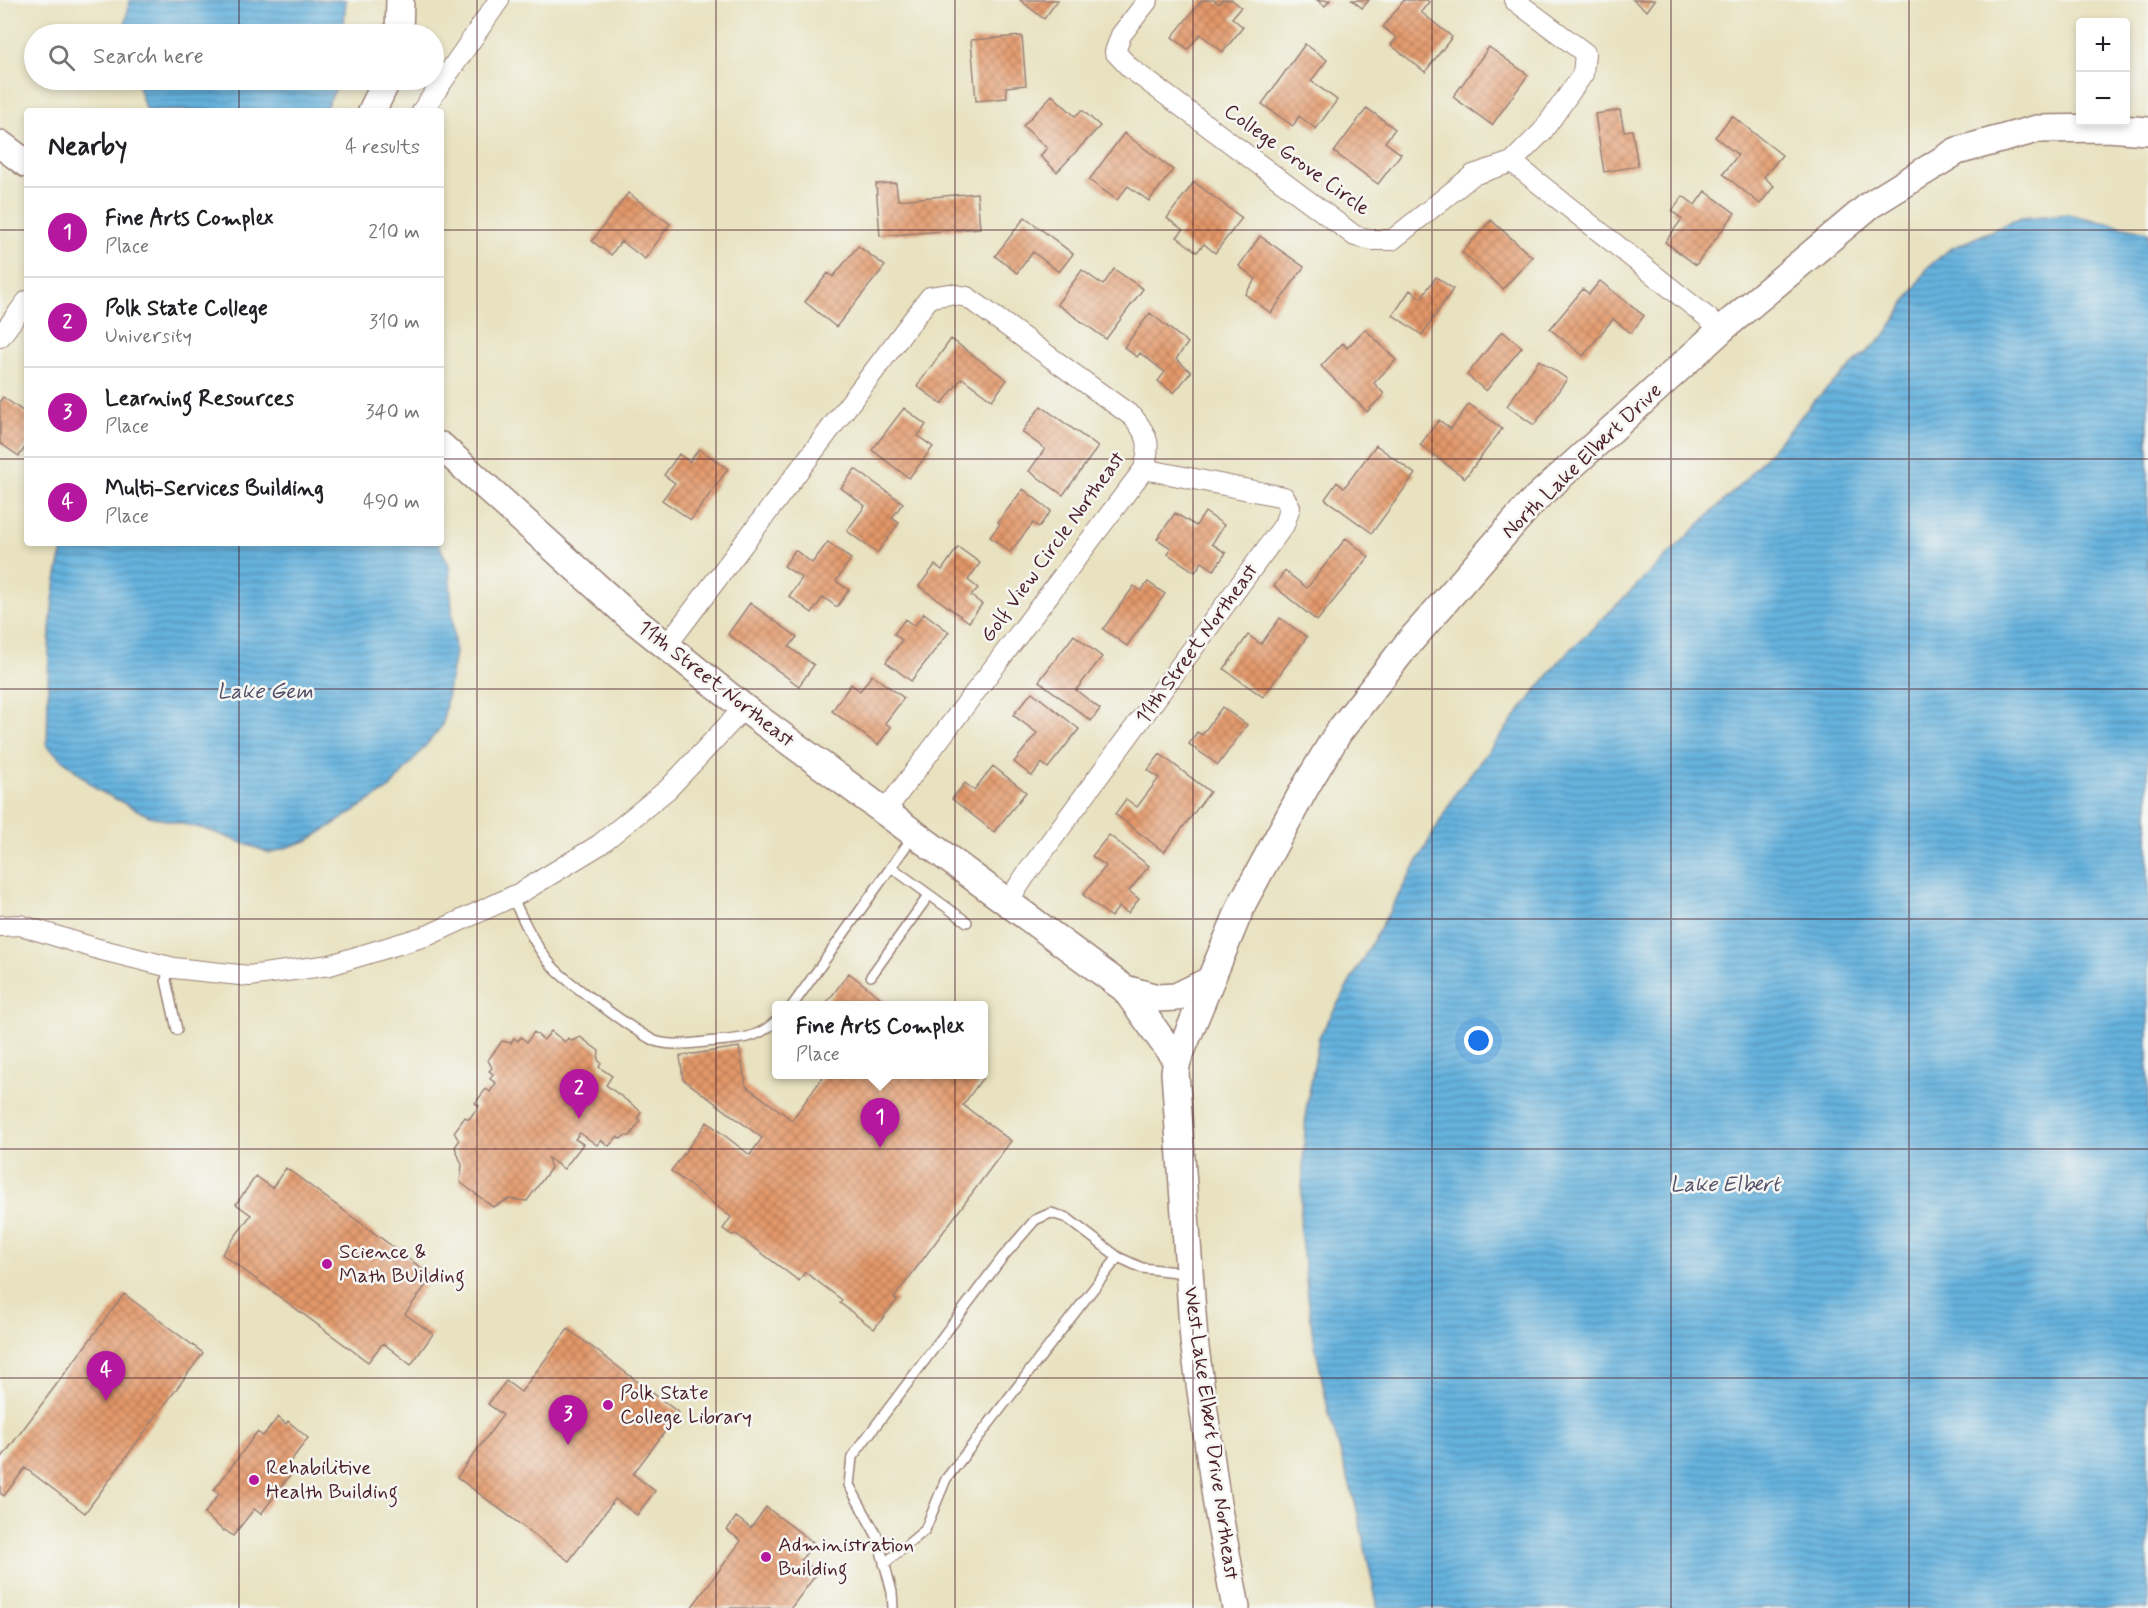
<!DOCTYPE html>
<html lang="en">
<head>
<meta charset="utf-8">
<style>
	:root { --surface:#fff; --page:#f2f2f2; --text:#202124; --muted:#757577; --line:#e0e0e0; --accent:#b5179e }
	body { margin:0; font-family:Mynerve,sans-serif; background:var(--page); color:var(--text) }
	.controls { position:absolute; right:18px; top:18px; display:grid; overflow:hidden; border-radius:6px; box-shadow:0 3px 9px #0003 }
	.controls button { width:54px; height:54px; display:grid; place-items:center; padding:0; border:0; border-bottom:2px solid var(--line); background:var(--surface); color:var(--text); font:30px sans-serif }
	.you { position:absolute; left:1479px; top:1041px; width:21px; height:21px; margin:-15px; border:4px solid #fff; border-radius:50%; background:#1a73e8; box-shadow:0 0 0 9px #1a73e833 }
	.badge { display:grid; place-items:center; width:39px; height:39px; border-radius:50%; background:var(--accent); color:#fff; font-size:20px; font-weight:700 }
	.pin { position:absolute; translate:-50% -50px; filter:drop-shadow(0 2px 3px #0008) }
	.pin::after { content:''; position:absolute; top:32px; width:21px; height:18px; background:inherit; clip-path:polygon(0 0,100% 0,50% 100%) }
	.popup { position:absolute; left:772px; top:1001px; width:216px; height:78px; box-sizing:border-box; display:grid; place-content:center; border-radius:6px; background:var(--surface); filter:drop-shadow(0 2px 4px #0005); font-size:20px; white-space:nowrap; color:var(--muted) }
	.popup b { font-size:22px; color:var(--text) }
	.popup::after { content:''; position:absolute; left:50%; top:100%; margin-left:-12px; border:12px solid transparent; border-top-color:var(--surface) }
	.list { margin:0; padding:0; list-style:none }
	h2 { display:flex; justify-content:space-between; align-items:center; height:78px; margin:0; padding:0 24px; font-size:26px }
	h2 small { font-size:20px; font-weight:400; color:var(--muted) }
	.list li { display:grid; grid-template-columns:39px 1fr auto; gap:18px; align-items:center; box-sizing:border-box; height:90px; padding:0 24px; border-top:2px solid var(--line) }
	.list b { display:block; font-size:22px; white-space:nowrap }
	.list p { margin:0; font-size:20px; white-space:nowrap; color:var(--muted) }
	.list em { font-size:20px; font-style:normal; color:var(--muted) }
	.icon { flex:none; width:33px; height:33px; fill:none; stroke:currentColor; stroke-width:2; stroke-linecap:round; stroke-linejoin:round }
	.map { position:relative; flex:none; width:2148px; height:1608px; overflow:hidden }
	.search { position:absolute; background:var(--surface); box-shadow:0 3px 9px #0003; left:24px; top:24px; width:420px; height:66px; display:flex; align-items:center; gap:15px; box-sizing:border-box; padding:0 21px; border-radius:33px; color:var(--muted); font-size:22px }
	.panel { position:absolute; background:var(--surface); box-shadow:0 3px 9px #0003; left:24px; top:108px; width:420px; height:438px; border-radius:6px }
	.map>svg:first-child { display:block }
	.water { fill:url(#water-rules); stroke:#586884; stroke-width:1.5 }
	.building { fill:url(#building-cross-hatch) }
	.lines { fill:none; stroke-linecap:round; stroke-linejoin:round }
	.lane-casing { stroke:#998076; stroke-width:12 }
	.street-casing { stroke:#998076; stroke-width:22 }
	.secondary-casing { stroke:#998076; stroke-width:30 }
	.lane { stroke:#fff; stroke-width:9 }
	.street { stroke:#fff; stroke-width:20 }
	.secondary { stroke:#fff; stroke-width:27 }
	.grid { fill:none; stroke:#4a1f2b; stroke-width:1.5; stroke-opacity:0.55 }
	.poi-dot { fill:#b5179e; stroke:#f6f6f2; stroke-width:2 }
	.labels { text-anchor:middle; dominant-baseline:central; stroke-width:5; stroke-linejoin:round; paint-order:stroke }
	.street-label { font-size:21px; fill:#4a1f2b; stroke:#f6f6f2 }
	.poi-label { font-size:21px; fill:#4a1f2b; stroke:#f6f6f2; text-anchor:start }
	.water-label { font-size:22px; font-style:italic; fill:#53526a; stroke:#f6f6f2 }
</style>
</head>
<body>
<div class="map">
<svg width="2148" height="1608" viewBox="0 0 2148 1608">
	<defs>
		<pattern id="water-rules" width="6" height="5" patternUnits="userSpaceOnUse" patternTransform="scale(1.5)"><rect width="6" height="5" fill="#65b2de"/><path d="M0 2.5h6" fill="none" stroke="#5590b4"/></pattern>
		<pattern id="building-cross-hatch" width="8" height="8" patternUnits="userSpaceOnUse" patternTransform="scale(1.5)"><rect width="8" height="8" fill="#e39869"/><path d="M0 0l8 8M0 8l8-8" fill="none" stroke="#ba7b57"/></pattern>
	</defs>
	<rect width="100%" height="100%" fill="#f6f6f2"/>
	<filter id="ink" filterUnits="userSpaceOnUse"><feTurbulence type="fractalNoise" baseFrequency=".0167" numOctaves="2"/><feDisplacementMap in="SourceGraphic" scale="12" xChannelSelector="R" yChannelSelector="G"/><feConvolveMatrix kernelMatrix="1 2 1 2 8 2 1 2 1" color-interpolation-filters="sRGB"/></filter>
	<filter id="wash" filterUnits="userSpaceOnUse"><feTurbulence type="fractalNoise" baseFrequency=".008" numOctaves="4" result="noise"/><feDisplacementMap in="SourceGraphic" scale="24" xChannelSelector="R" yChannelSelector="G"/><feGaussianBlur stdDeviation="1.35" result="paint"/><feColorMatrix in="noise" values="0 0 0 0 0 0 0 0 0 0 0 0 0 0 0 0 0 1.4 0 .05"/><feComposite in="paint" operator="in"/></filter>
	<g filter="url(#wash)">
		<rect width="100%" height="100%" fill="#e8e2c0"/>
		<!-- water -->
		<path class="water" d="M 130,0 L 346,0 L 343,34 L 123,34 Z
			M 136,80 L 336,80 L 335,90 L 324,111 L 146,111 Z
			M 2068,214 L 2148,232 L 2148,1608 L 1378,1608 L 1356,1506 L 1329,1414 L 1312,1330 L 1300,1230 L 1306,1110 L 1319,1037 L 1457,791 L 1561,659 L 1744,481 L 1817,398 L 1886,334 L 1928,267 L 1950,249 L 2020,218 Z
			M 65,543 L 438,543 L 449,565 L 455,653 L 442,726 L 390,788 L 309,840 L 270,853 L 205,829 L 149,816 L 98,790 L 47,746 C 49,680 45,607 65,543 Z"/>
		<g id="blocks">
			<!-- building -->
			<path class="building" d="M 1020,0 L 1058,0 L 1044,19 Z
				M 1202,0 L 1214,0 L 1219,4 L 1222,0 L 1232,0 L 1241,7 L 1232,18 L 1243,27 L 1223,52 L 1200,34 L 1188,49 L 1172,37 Z
				M 1317,0 L 1330,0 L 1325,6 Z
				M 1352,0 L 1369,0 L 1362,8 Z
				M 1404,0 L 1427,0 L 1429,2 L 1421,12 L 1452,37 L 1425,72 L 1391,45 L 1397,38 L 1383,27 Z
				M 1633,0 L 1655,0 L 1647,11 Z
				M 1022,36 L 1026,85 L 1006,87 L 1007,98 L 976,101 L 971,40 Z
				M 1305,44 L 1327,60 L 1311,81 L 1337,100 L 1316,129 L 1299,116 L 1293,126 L 1262,104 Z
				M 1489,47 L 1528,75 L 1492,125 L 1453,97 Z
				M 1052,95 L 1075,116 L 1082,110 L 1100,126 L 1057,172 L 1040,156 L 1047,148 L 1023,126 Z
				M 1367,108 L 1395,129 L 1385,142 L 1401,154 L 1378,184 L 1334,152 Z
				M 1620,110 L 1624,131 L 1632,130 L 1638,166 L 1604,172 L 1595,114 Z
				M 1732,116 L 1782,155 L 1764,177 L 1774,186 L 1760,204 L 1723,174 L 1738,155 L 1715,137 Z
				M 1124,133 L 1173,170 L 1149,201 L 1128,186 L 1117,200 L 1089,180 Z
				M 1194,182 L 1242,218 L 1215,253 L 1204,244 L 1197,252 L 1177,237 L 1183,230 L 1167,218 Z
				M 896,183 L 898,200 L 977,193 L 980,228 L 880,236 L 876,184 Z
				M 1705,191 L 1735,213 L 1696,265 L 1665,242 L 1682,219 L 1672,211 L 1683,196 L 1695,205 Z
				M 628,193 L 670,224 L 645,259 L 621,241 L 611,255 L 592,241 Z
				M 1025,217 L 1073,254 L 1059,272 L 1033,252 L 1017,273 L 995,256 Z
				M 1491,220 L 1532,257 L 1503,289 L 1462,252 Z
				M 1260,236 L 1304,267 L 1271,313 L 1245,294 L 1256,279 L 1239,266 Z
				M 858,246 L 885,266 L 836,327 L 805,302 L 828,273 L 833,277 Z
				M 1114,269 L 1143,289 L 1106,339 L 1057,304 L 1082,270 L 1103,285 Z
				M 1436,277 L 1453,289 L 1422,335 L 1393,315 L 1410,290 L 1421,298 Z
				M 1600,281 L 1644,316 L 1631,333 L 1613,319 L 1583,356 L 1550,329 L 1583,289 L 1589,294 Z
				M 1150,313 L 1188,343 L 1176,359 L 1191,372 L 1174,393 L 1158,381 L 1165,372 L 1140,353 L 1137,357 L 1124,347 Z
				M 1365,329 L 1396,360 L 1374,383 L 1384,394 L 1367,412 L 1321,366 L 1343,343 L 1347,348 Z
				M 1502,331 L 1522,347 L 1486,391 L 1467,375 Z
				M 951,339 L 1007,380 L 992,400 L 962,378 L 942,404 L 917,386 Z
				M 1539,360 L 1567,379 L 1534,425 L 1507,406 Z
				M 3,397 L 27,414 L 27,445 L 19,456 L 0,443 L 0,401 Z
				M 1469,404 L 1502,429 L 1465,478 L 1420,445 L 1439,420 L 1451,429 Z
				M 1041,406 L 1098,447 L 1063,495 L 1029,471 L 1045,449 L 1022,432 Z
				M 904,408 L 926,425 L 918,436 L 933,447 L 909,478 L 872,450 Z
				M 1376,445 L 1415,474 L 1372,533 L 1325,499 L 1337,482 L 1344,488 Z
				M 699,449 L 728,469 L 691,520 L 662,500 L 675,483 L 664,475 L 679,454 L 689,462 Z
				M 855,469 L 903,503 L 892,518 L 899,523 L 877,553 L 847,531 L 865,506 L 841,488 Z
				M 1023,489 L 1051,511 L 1039,527 L 1033,523 L 1010,552 L 990,537 L 1000,524 L 998,522 Z
				M 1205,512 L 1224,525 L 1212,544 L 1226,553 L 1214,570 L 1202,562 L 1195,572 L 1168,554 L 1171,548 L 1157,539 L 1175,513 L 1196,526 Z
				M 1346,538 L 1369,557 L 1317,621 L 1274,586 L 1285,571 L 1307,588 Z
				M 828,542 L 851,559 L 836,581 L 849,590 L 837,607 L 823,597 L 812,613 L 789,596 L 802,578 L 784,566 L 795,550 L 812,563 Z
				M 958,547 L 980,563 L 968,580 L 978,588 L 971,596 L 982,604 L 969,622 L 919,586 L 935,565 L 942,570 Z
				M 1148,582 L 1165,594 L 1127,646 L 1103,629 L 1134,586 L 1141,591 Z
				M 750,603 L 797,637 L 789,647 L 814,665 L 799,686 L 728,634 Z
				M 924,613 L 949,632 L 911,681 L 886,662 L 902,640 L 894,634 L 905,619 L 914,626 Z
				M 1280,618 L 1307,637 L 1263,697 L 1224,669 L 1248,635 L 1261,644 Z
				M 1074,635 L 1102,657 L 1076,690 L 1100,709 L 1091,721 L 1039,681 Z
				M 872,675 L 904,698 L 885,723 L 891,727 L 878,745 L 832,711 L 851,684 L 860,691 Z
				M 1032,692 L 1079,729 L 1048,768 L 1042,763 L 1032,776 L 1014,762 L 1037,733 L 1013,715 Z
				M 1222,707 L 1247,725 L 1218,765 L 1189,744 L 1197,732 L 1202,735 Z
				M 1160,754 L 1210,792 L 1164,852 L 1115,814 L 1126,799 L 1137,807 L 1159,778 L 1148,770 Z
				M 993,766 L 1026,792 L 994,832 L 952,799 L 965,783 L 974,790 Z
				M 1109,835 L 1149,866 L 1129,891 L 1139,899 L 1128,913 L 1119,907 L 1111,917 L 1083,895 L 1106,866 L 1092,856 Z
				M 849,973 L 891,1006 L 824,1006 Z
				M 551,1031 L 565,1042 L 568,1038 L 572,1041 L 580,1037 L 599,1051 L 598,1060 L 601,1063 L 599,1067 L 612,1076 L 606,1085 L 638,1109 L 641,1112 L 638,1117 L 640,1122 L 630,1136 L 624,1136 L 621,1139 L 617,1137 L 609,1146 L 601,1140 L 597,1145 L 580,1133 L 575,1139 L 583,1144 L 564,1169 L 548,1158 L 551,1168 L 527,1201 L 509,1199 L 493,1207 L 460,1182 L 462,1165 L 455,1147 L 459,1141 L 454,1132 L 465,1117 L 469,1119 L 479,1106 L 475,1103 L 486,1089 L 490,1092 L 496,1083 L 490,1079 L 493,1074 L 489,1071 L 492,1068 L 488,1060 L 502,1041 L 511,1043 L 514,1038 L 518,1041 L 521,1037 L 527,1042 L 534,1032 L 544,1040 Z
				M 739,1047 L 746,1086 L 792,1120 L 825,1074 L 981,1074 L 984,1076 L 963,1105 L 1011,1141 L 894,1298 L 897,1300 L 874,1329 L 840,1303 L 842,1300 L 805,1272 L 799,1281 L 736,1234 L 732,1235 L 723,1229 L 731,1217 L 671,1171 L 707,1122 L 750,1155 L 762,1138 L 683,1079 L 680,1056 Z
				M 286,1168 L 431,1275 L 431,1278 L 405,1314 L 433,1334 L 411,1365 L 383,1343 L 368,1362 L 222,1254 L 251,1215 L 236,1204 L 256,1176 L 272,1188 Z
				M 124,1294 L 203,1353 L 85,1513 L 25,1468 L 4,1496 L 0,1493 L 0,1460 Z
				M 568,1329 L 679,1413 L 633,1474 L 655,1491 L 637,1515 L 615,1499 L 569,1561 L 457,1477 L 503,1415 L 488,1404 L 506,1381 L 521,1392 Z
				M 278,1417 L 286,1424 L 288,1421 L 308,1438 L 287,1466 L 293,1471 L 261,1514 L 254,1509 L 233,1536 L 225,1530 L 224,1531 L 204,1514 L 219,1494 L 214,1490 L 257,1432 L 263,1436 Z
				M 766,1507 L 814,1543 L 801,1560 L 818,1572 L 791,1608 L 691,1608 L 741,1541 L 727,1530 L 736,1517 L 751,1528 Z"/>
		</g>
	</g>
	<g filter="url(#ink)">
		<use href="#blocks" fill-opacity="0" stroke="#998076" stroke-width="1.5"/>
		<g class="lines">
			<defs>
				<path id="lane" d="M 891,867 L 967,922
					M 512,897 C 524,921 535,947 554,968 C 566,981 643,1038 658,1042 C 677,1047 698,1042 717,1041 C 741,1039 758,1038 776,1021
					M 169,967 L 166,980 L 177,1030
					M 871,976 L 929,895
					M 792,1006 L 914,835
					M 884,1564 L 925,1530 L 946,1479 L 1118,1257
					M 893,1608 L 892,1592 L 877,1536 L 849,1485 L 852,1457 L 1002,1258 L 1035,1220 L 1051,1213 L 1067,1218 L 1118,1257 L 1142,1268 L 1185,1273"/>
				<path id="street" d="M 1148,0 L 1121,35 L 1115,52 L 1130,68 L 1355,236 L 1373,240 L 1392,240 L 1473,175 L 1512,162 L 1542,132 L 1583,74 L 1585,53 L 1514,0
					M 422,111 L 499,0
					M 1512,162 L 1722,329
					M 0,337 L 27,301
					M 667,645 L 930,297 L 950,294 L 967,297 L 1133,417 C 1150,438 1150,444 1144,469 L 885,811
					M 1007,903 L 1025,876 L 1284,525 L 1290,507 L 1284,497 L 1144,469
					M 0,926 L 20,925 L 98,949 L 174,968 L 249,976 L 330,965 L 429,935 L 520,893 L 599,845 L 668,789 L 744,708"/>
				<path id="secondary" d="M 399,34 L 400,0
					M 372,111 L 387,80
					M 0,144 L 27,164
					M 441,446 L 629,616 L 744,708 L 1125,989 L 1177,1061
					M 1125,989 L 1157,998 L 1176,997 L 1209,981
					M 1236,1608 L 1217,1504 L 1194,1341 L 1175,1072 L 1177,1061 L 1243,902 L 1306,786 L 1338,733 L 1405,647 L 1532,502 L 1722,329 L 1870,205 L 1957,151 L 2037,129 L 2107,128 L 2148,131"/>
			</defs>
			<!-- lane casing -->
			<use href="#lane" class="lane-casing"/>
			<!-- street casing -->
			<use href="#street" class="street-casing"/>
			<!-- secondary casing -->
			<use href="#secondary" class="secondary-casing"/>
			<!-- lane -->
			<use href="#lane" class="lane"/>
			<!-- street -->
			<use href="#street" class="street"/>
			<!-- secondary -->
			<use href="#secondary" class="secondary"/>
		</g>
	</g>
	<!-- grid -->
	<path class="grid" d="M 239,0 L 239,34M 477,0 L 477,1608M 716,0 L 716,1608M 955,0 L 955,1608M 1193,0 L 1193,1608M 1432,0 L 1432,1608M 1671,0 L 1671,1608M 1909,0 L 1909,1608M 239,80 L 239,111M 0,230 L 27,230M 441,230 L 2148,230M 0,459 L 27,459M 441,459 L 2148,459M 239,543 L 239,1608M 0,689 L 2148,689M 0,919 L 2148,919M 0,1149 L 2148,1149M 0,1378 L 2148,1378"/>
	<!-- markers -->
	<g class="poi-dot">
		<circle cx="327" cy="1264" r="6"/>
		<circle cx="608" cy="1405" r="6"/>
		<circle cx="254" cy="1480" r="6"/>
		<circle cx="766" cy="1557" r="6"/>
	</g>
	<g class="labels">
		<!-- street labels -->
		<g class="street-label">
			<text transform="translate(1297 160) rotate(36)">College Grove Circle</text>
			<text transform="translate(1582 461) rotate(-44)">North Lake Elbert Drive</text>
			<text transform="translate(1053 547) rotate(-54)">Golf View Circle Northeast</text>
			<text transform="translate(1197 644) rotate(-54)">11th Street Northeast</text>
			<text transform="translate(716 684) rotate(38)">11th Street Northeast</text>
			<text transform="translate(1211 1433) rotate(82)">West Lake Elbert Drive Northeast</text>
		</g>
		<!-- poi labels -->
		<g class="poi-label">
			<text x="339" y="1252">Science &amp;<tspan x="339" dy="24">Math BUilding</tspan></text>
			<text x="620" y="1393">Polk State<tspan x="620" dy="24">College Library</tspan></text>
			<text x="266" y="1468">Rehabilitive<tspan x="266" dy="24">Health Building</tspan></text>
			<text x="778" y="1545">Administration<tspan x="778" dy="24">Building</tspan></text>
		</g>
		<!-- water labels -->
		<g class="water-label">
			<text x="265" y="692">Lake Gem</text>
			<text x="1725" y="1185">Lake Elbert</text>
		</g>
	</g>
</svg>
<div class="controls">
<button>+</button>
<button>−</button>
</div>
<div class="you"></div>
<div class="pin badge" style="left:880px;top:1148px">1</div>
<div class="popup"><b>Fine Arts Complex</b>Place</div>
<div class="pin badge" style="left:579px;top:1119px">2</div>
<div class="pin badge" style="left:568px;top:1445px">3</div>
<div class="pin badge" style="left:106px;top:1401px">4</div>
<div class="search"><svg class="icon" aria-label="search" viewBox="0 0 24 24"><circle cx="10" cy="10" r="6"/><path d="M15 15l6 6"/></svg>Search here</div>
<section class="panel">
<h2>Nearby<small>4 results</small></h2>
<ul class="list">
<li><span class="badge">1</span><div><b>Fine Arts Complex</b><p>Place</p></div><em>210 m</em></li>
<li><span class="badge">2</span><div><b>Polk State College</b><p>University</p></div><em>310 m</em></li>
<li><span class="badge">3</span><div><b>Learning Resources</b><p>Place</p></div><em>340 m</em></li>
<li><span class="badge">4</span><div><b>Multi-Services Building</b><p>Place</p></div><em>490 m</em></li>
</ul>
</section>
</div>
</body>
</html>
